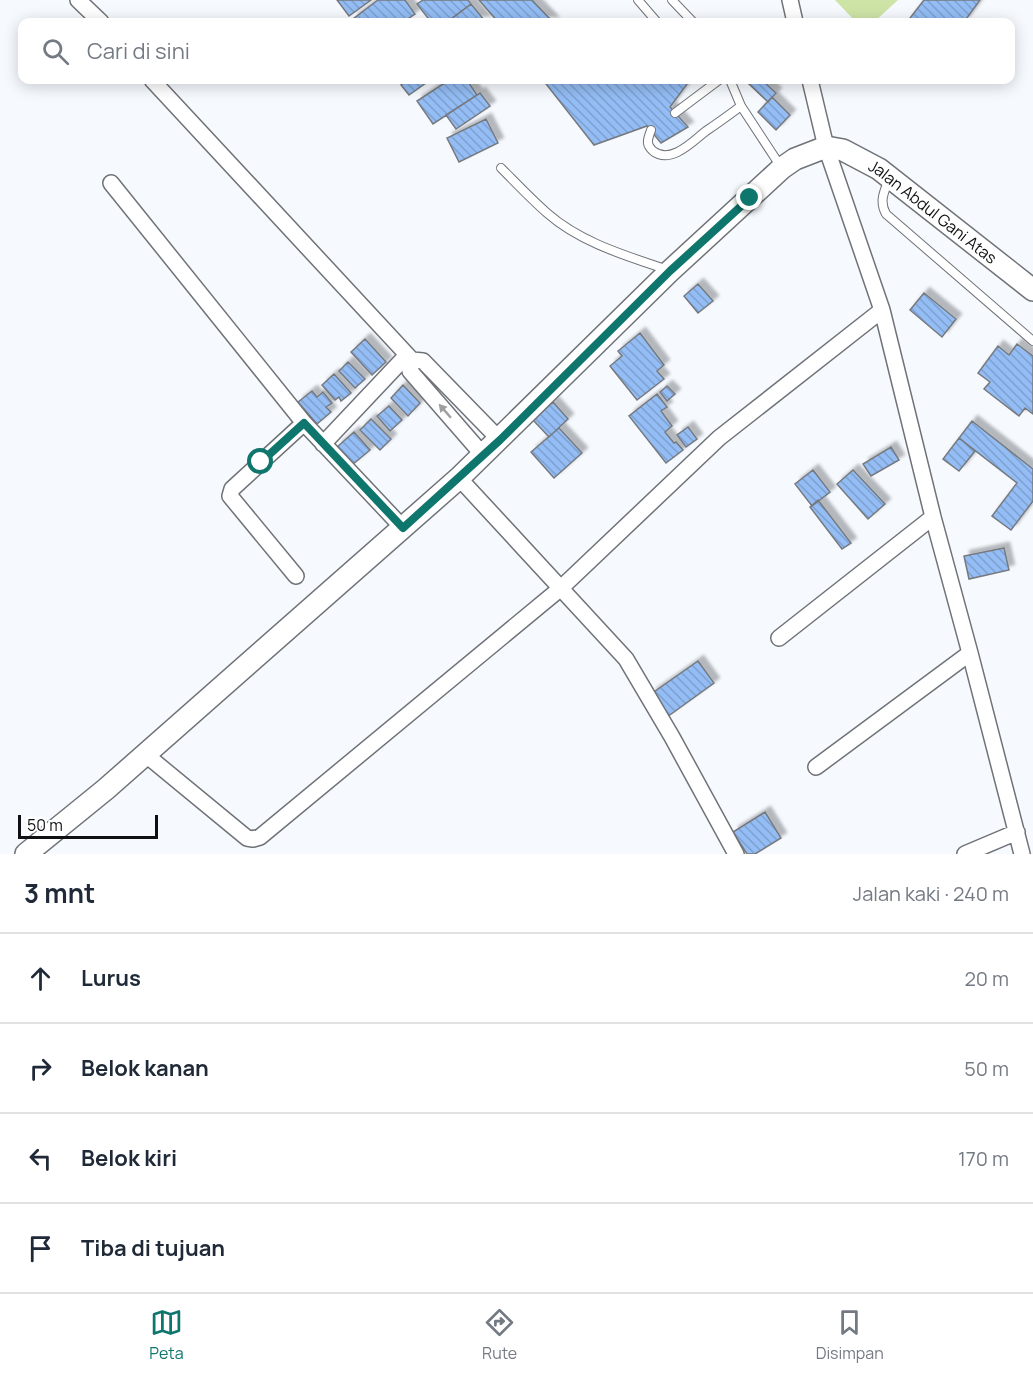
<!DOCTYPE html>
<html lang="id">
<head>
<meta charset="utf-8">
<style>
	:root { --surface:#fff; --page:#f2f2f3; --text:#1f2937; --muted:#747a83; --line:#e0e1e3; --accent:#0f766e }
	body { margin:0; font-family:Manrope,sans-serif; background:var(--page); color:var(--text) }
	.scale { position:absolute; left:18px; bottom:15px; width:140px; box-sizing:border-box; padding-left:6px; border:3px solid #0f1012; border-top:0; font-size:16px; line-height:21px; white-space:nowrap; color:#0f1012; -webkit-text-stroke:4px #fff; paint-order:stroke }
	.stop { position:absolute; width:18px; height:18px; margin:-14px; border:4px solid #0f766e; border-radius:50%; background:#fff }
	.stop.end { background:#0f766e; border-color:#fff; box-shadow:0 2px 6px #0008 }
	.list { margin:0; padding:0; list-style:none }
	h2 { display:flex; justify-content:space-between; align-items:center; height:78px; margin:0; padding:0 24px; font-size:26px }
	h2 small { font-size:20px; font-weight:400; color:var(--muted) }
	.list li { display:grid; grid-template-columns:39px 1fr auto; gap:18px; align-items:center; box-sizing:border-box; height:90px; padding:0 24px; border-top:2px solid var(--line) }
	.list b { display:block; font-size:22px; white-space:nowrap }
	.list em { font-size:20px; font-style:normal; color:var(--muted) }
	.icon { flex:none; width:33px; height:33px; fill:none; stroke:currentColor; stroke-width:2; stroke-linecap:round; stroke-linejoin:round }
	.map { position:relative; flex:none; width:1033px; height:854px; overflow:hidden }
	.search { position:absolute; background:var(--surface); box-shadow:0 3px 15px #0003; left:18px; right:18px; top:18px; height:66px; display:flex; align-items:center; gap:15px; box-sizing:border-box; padding:0 21px; border-radius:12px; color:var(--muted); font-size:22px }
	.sheet { height:438px; background:var(--surface) }
	nav { display:flex; justify-content:space-around; align-items:center; box-sizing:border-box; height:84px; border-top:2px solid var(--line); background:var(--surface); font-size:16px; color:var(--muted) }
	nav a { display:grid; justify-items:center; gap:3px }
	nav .on { color:var(--accent) }
	.map>svg:first-child { display:block }
	.grass { fill:#cee4a7 }
	.building { fill:url(#building-back-hatch); stroke:#767a7f; stroke-width:1.5; filter:url(#shadow) }
	.lines { fill:none; stroke-linecap:round; stroke-linejoin:round }
	.lane-casing { stroke:#6f7378; stroke-width:10 }
	.street-casing { stroke:#6f7378; stroke-width:18 }
	.secondary-casing { stroke:#6f7378; stroke-width:24 }
	.lane { stroke:#fff; stroke-width:8 }
	.street { stroke:#fff; stroke-width:15 }
	.secondary { stroke:#fff; stroke-width:21 }
	.oneway { fill:#9f9fa0 }
	.route { stroke:#0f766e; stroke-width:8 }
	.labels { text-anchor:middle; dominant-baseline:central; stroke-width:4.5; stroke-linejoin:round; paint-order:stroke }
	.street-label { font-size:16px; fill:#0f1012; stroke:#fff }
</style>
</head>
<body>
<div class="map">
<svg width="1033" height="854" viewBox="0 0 1033 854">
	<defs>
		<pattern id="building-back-hatch" width="6" height="6" patternUnits="userSpaceOnUse" patternTransform="scale(1.5)"><rect width="6" height="6" fill="#93bdf4"/><path d="M-1 5l2 2M0 0l6 6M5-1l2 2" fill="none" stroke="#7ea1d0"/></pattern>
		<filter id="shadow"><feDropShadow dx="5.5" dy="-5.5" stdDeviation="1.5" flood-color="#0004"/></filter>
	</defs>
	<rect width="100%" height="100%" fill="#f6faff"/>
	<!-- grass -->
	<path class="grass" d="M 835,0 L 898,0 L 874,22 L 856,22 Z"/>
	<!-- building -->
	<path class="building" d="M 337,0 L 371,0 L 349,16 Z
		M 378,0 L 405,0 L 415,14 L 403,22 L 355,22 L 353,19 Z
		M 423,0 L 468,0 L 471,4 L 447,22 L 431,22 L 417,4 Z
		M 479,0 L 532,0 L 553,22 L 498,22 Z
		M 924,0 L 980,0 L 964,22 L 907,22 Z
		M 471,4 L 485,21 L 447,22 Z
		M 408,80 L 430,80 L 409,95 L 401,85 Z
		M 449,80 L 467,80 L 477,95 L 433,124 L 417,101 Z
		M 543,80 L 690,80 L 670,107 L 688,127 L 661,143 L 647,126 L 594,145 Z
		M 750,80 L 762,80 L 776,93 L 768,102 L 747,82 Z
		M 480,93 L 490,106 L 456,129 L 446,115 Z
		M 772,97 L 790,115 L 776,130 L 758,112 Z
		M 486,119 L 498,143 L 459,162 L 447,138 Z
		M 698,284 L 713,301 L 698,313 L 684,296 Z
		M 924,293 L 956,319 L 942,337 L 910,310 Z
		M 640,333 L 664,365 L 657,371 L 664,379 L 637,400 L 610,366 L 622,356 L 618,351 Z
		M 365,339 L 386,362 L 372,375 L 351,352 Z
		M 1017,344 L 1033,356 L 1033,414 L 1025,408 L 1019,416 L 984,389 L 990,382 L 978,373 L 998,346 L 1009,355 Z
		M 348,362 L 365,379 L 355,388 L 339,371 Z
		M 334,374 L 351,393 L 341,401 L 339,397 L 335,400 L 322,385 Z
		M 403,385 L 420,403 L 408,416 L 391,398 Z
		M 667,386 L 675,394 L 667,401 L 660,392 Z
		M 312,391 L 317,397 L 323,392 L 332,403 L 326,407 L 331,412 L 317,424 L 298,402 Z
		M 657,394 L 667,407 L 661,411 L 672,426 L 665,432 L 674,443 L 676,442 L 683,450 L 666,463 L 629,416 Z
		M 553,402 L 568,419 L 549,437 L 533,420 Z
		M 389,406 L 402,420 L 390,431 L 377,416 Z
		M 371,419 L 391,439 L 380,450 L 360,430 Z
		M 972,421 L 1033,469 L 1033,501 L 1011,530 L 992,516 L 1017,483 L 959,438 Z
		M 688,427 L 697,439 L 686,447 L 677,435 Z
		M 559,428 L 582,453 L 554,478 L 531,452 Z
		M 354,432 L 370,450 L 352,465 L 337,447 Z
		M 959,438 L 975,451 L 959,471 L 943,459 Z
		M 891,447 L 899,460 L 871,476 L 863,464 Z
		M 813,470 L 830,492 L 812,506 L 795,484 Z
		M 853,470 L 885,504 L 868,519 L 837,484 Z
		M 818,500 L 851,543 L 842,549 L 810,507 Z
		M 1004,548 L 1009,570 L 969,579 L 964,556 Z
		M 698,661 L 714,683 L 667,717 L 651,694 Z
		M 765,812 L 781,838 L 755,854 L 747,854 L 733,832 Z"/>
	<g class="lines">
		<defs>
			<path id="lane" d="M 638,0 L 657,22
				M 672,0 L 693,22
				M 730,80 L 741,106 L 781,167
				M 675,113 L 719,80
				M 651,130 C 648,139 645,144 653,151 C 671,165 693,141 706,131 C 718,123 729,115 741,106
				M 501,168 C 516,183 531,199 547,213 C 581,243 627,256 668,270
				M 889,179 C 884,192 879,201 886,214 L 1033,341"/>
			<path id="street" d="M 78,0 L 101,22
				M 790,0 L 795,22
				M 152,80 L 412,360 L 423,361 L 500,440
				M 810,80 L 826,147 L 882,310 L 933,517 L 970,653 L 1022,854
				M 111,183 L 304,423 L 403,528
				M 412,360 L 410,371 L 483,455
				M 323,444 L 407,355
				M 459,478 L 626,659 L 672,737 L 736,854
				M 296,576 L 230,496 L 232,489 L 304,423
				M 779,638 L 933,517
				M 145,754 L 247,838 L 253,839 L 260,837 L 561,588 L 719,438 L 882,310
				M 816,767 L 970,653
				M 965,854 L 1017,832"/>
			<g id="secondary">
				<path id="s1" d="M 26,854 L 106,789 L 459,478 L 670,271 L 782,168 L 795,159 L 826,147 L 843,150 L 879,169 L 1033,290"/>
			</g>
		</defs>
		<!-- lane casing -->
		<use href="#lane" class="lane-casing"/>
		<!-- street casing -->
		<use href="#street" class="street-casing"/>
		<!-- secondary casing -->
		<use href="#secondary" class="secondary-casing"/>
		<!-- lane -->
		<use href="#lane" class="lane"/>
		<!-- street -->
		<use href="#street" class="street"/>
		<!-- secondary -->
		<use href="#secondary" class="secondary"/>
	</g>
	<!-- one-way arrows -->
	<defs><path id="oneway-solid" d="M-6-.8H1V-3.2L6.5 0L1 3.2V.8H-6Z" transform="scale(1.5)"/></defs>
	<use class="oneway" href="#oneway-solid" transform="translate(445 411) rotate(-131)"/>
	<g class="lines">
		<!-- route -->
		<path class="route" d="M 261,462 L 304,423 L 403,528 L 500,440 L 670,271 L 750,198"/>
	</g>
	<g class="labels">
		<!-- street labels -->
		<g class="street-label">
			<text stroke="none"><textPath href="#s1" startOffset="1197">Jalan Abdul Gani Atas</textPath></text>
		</g>
	</g>
</svg>
<div class="scale">50 m</div>
<div class="stop" style="left:261px;top:462px"></div>
<div class="stop end" style="left:750px;top:198px"></div>
<div class="search"><svg class="icon" aria-label="search" viewBox="0 0 24 24"><circle cx="10" cy="10" r="6"/><path d="M15 15l6 6"/></svg>Cari di sini</div>
</div>
<section class="sheet">
<h2>3 mnt<small>Jalan kaki · 240 m</small></h2>
<ul class="list">
<li><svg class="icon" aria-label="ahead" viewBox="0 0 24 24"><path d="M12 20V5M6 11l6-6 6 6"/></svg><div><b>Lurus</b></div><em>20 m</em></li>
<li><svg class="icon" aria-label="right" viewBox="0 0 24 24"><path d="M7 20v-9h11M14 6l5 5-5 5"/></svg><div><b>Belok kanan</b></div><em>50 m</em></li>
<li><svg class="icon" aria-label="left" viewBox="0 0 24 24"><path d="M17 20v-9H6M10 6l-5 5 5 5"/></svg><div><b>Belok kiri</b></div><em>170 m</em></li>
<li><svg class="icon" aria-label="arrive" viewBox="0 0 24 24"><path d="M6 21V4h12l-3 4 3 4H6"/></svg><div><b>Tiba di tujuan</b></div></li>
</ul>
</section>
<nav>
<a class="on"><svg class="icon" aria-label="map" viewBox="0 0 24 24"><path d="M3 6l6-2 6 2 6-2v14l-6 2-6-2-6 2zM9 4v14M15 6v14"/></svg>Peta</a>
<a><svg class="icon" aria-label="directions" viewBox="0 0 24 24"><path d="M12 3l9 9-9 9-9-9zM9 14v-3h6M13 9l2 2-2 2"/></svg>Rute</a>
<a><svg class="icon" aria-label="saved" viewBox="0 0 24 24"><path d="M7 4h10v16l-5-4-5 4z"/></svg>Disimpan</a>
</nav>
</body>
</html>
